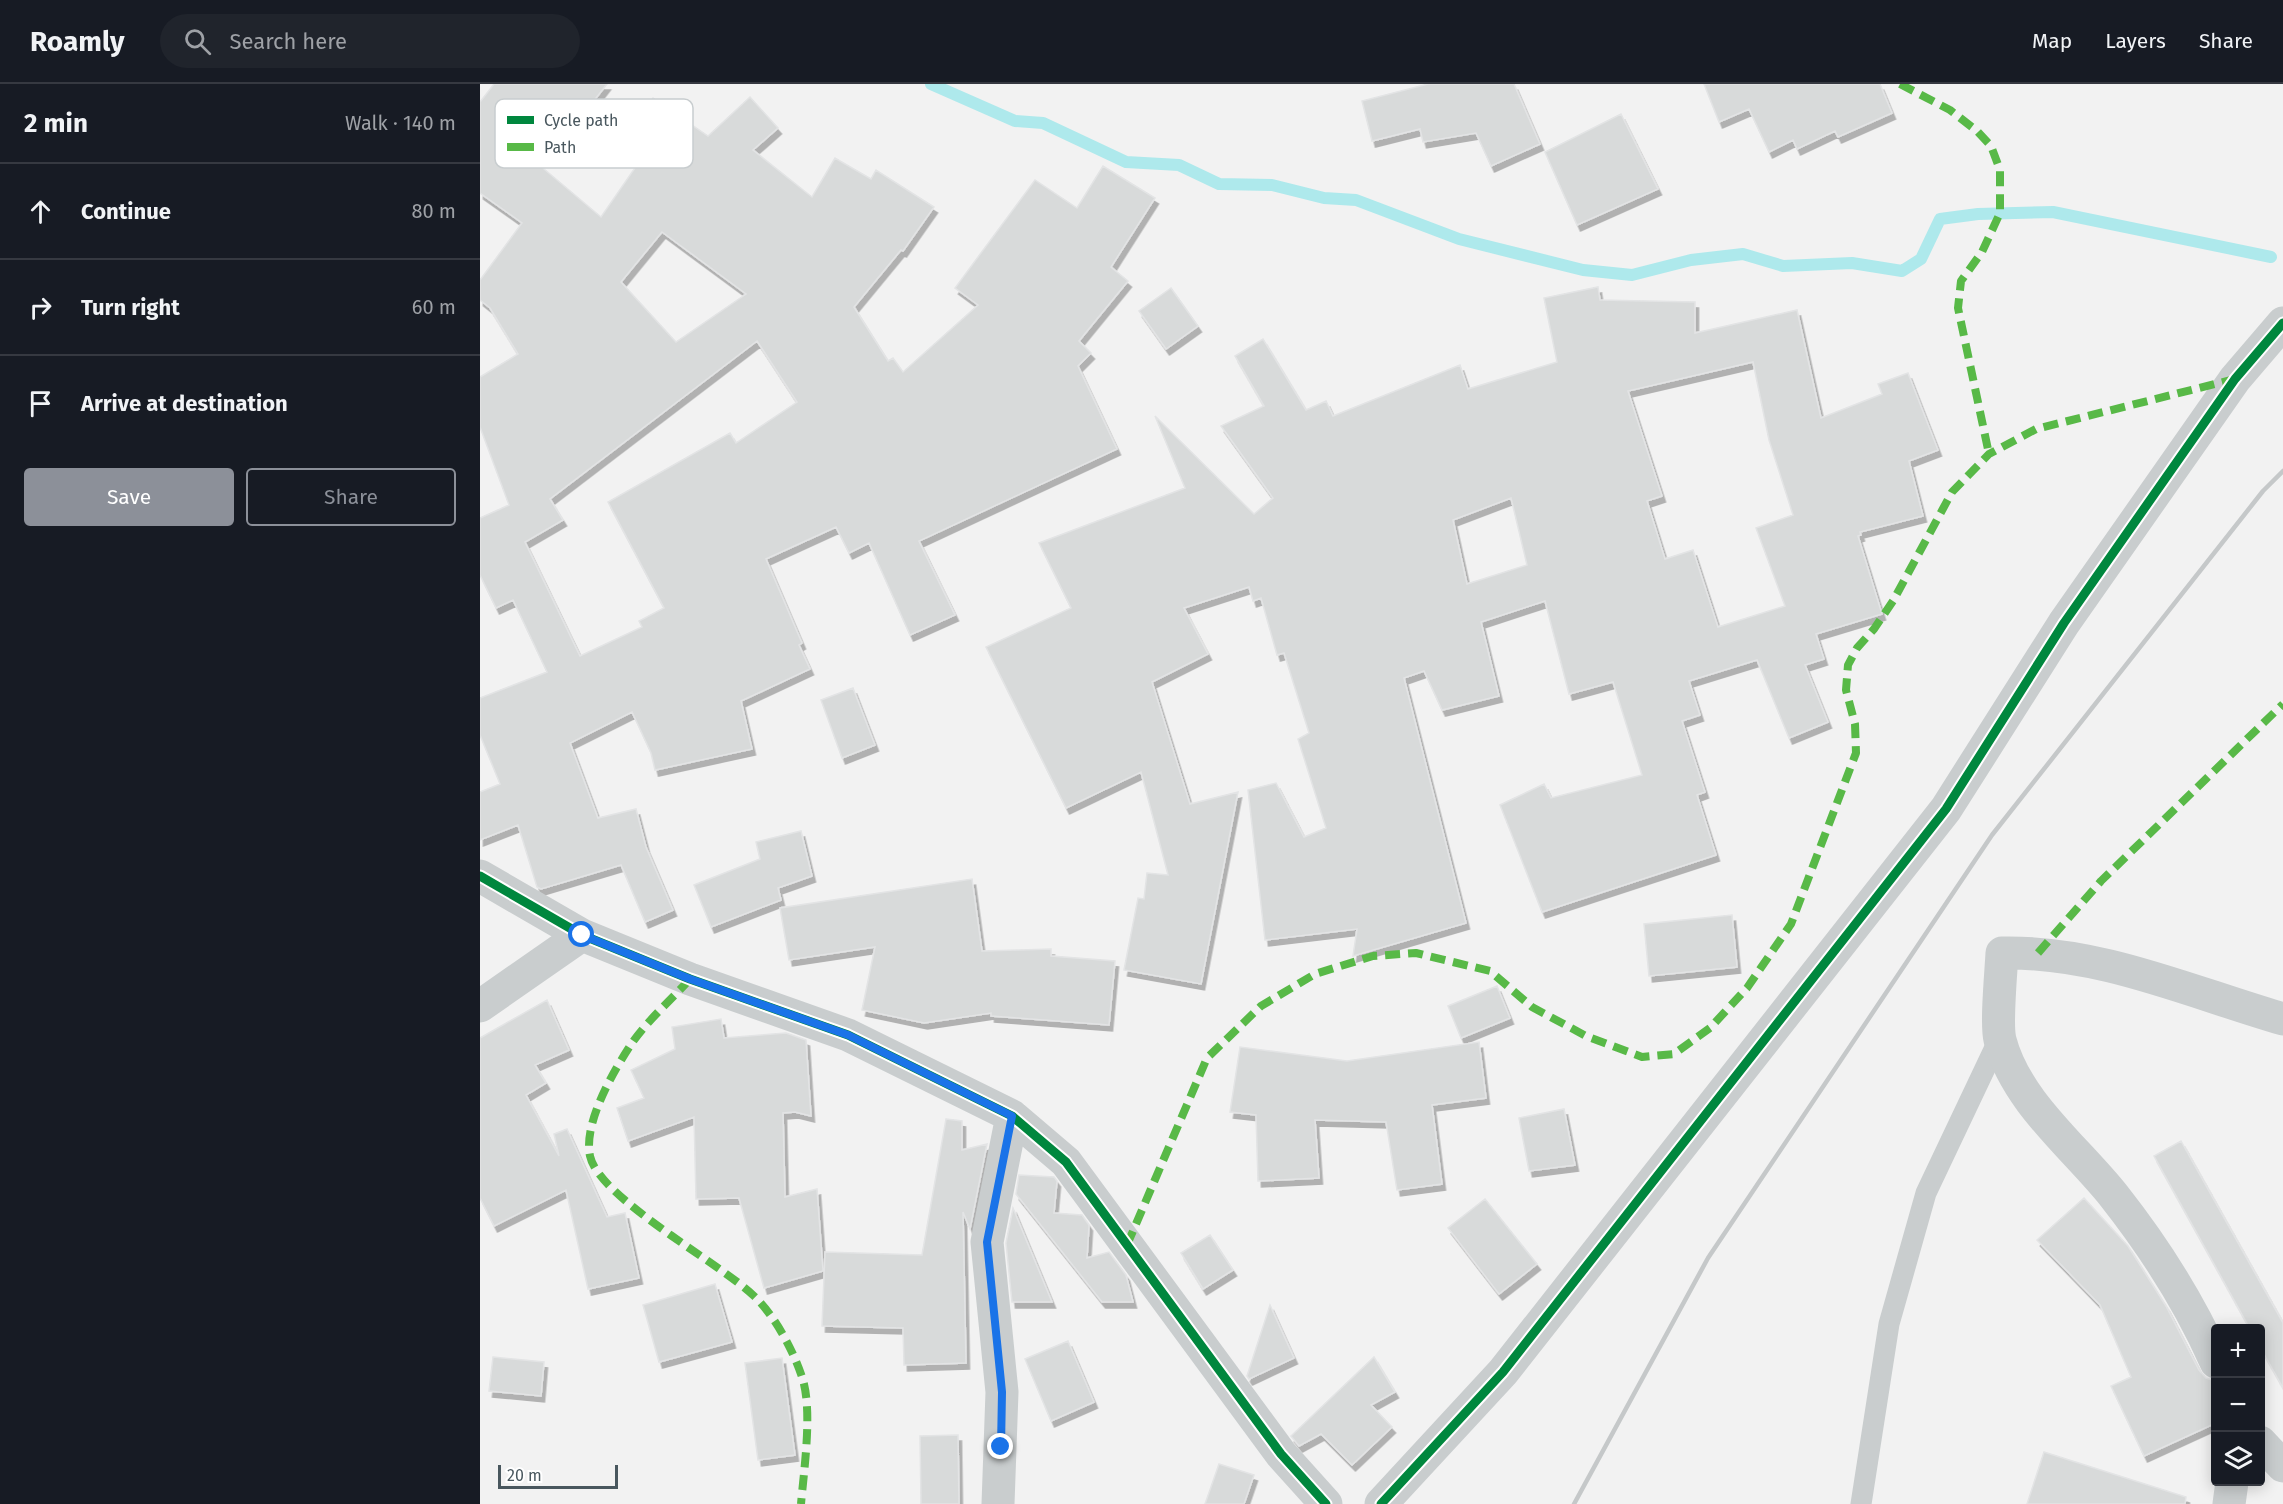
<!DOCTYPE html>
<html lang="en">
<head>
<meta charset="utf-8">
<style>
	:root { --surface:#171b24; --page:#20242c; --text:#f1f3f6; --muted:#9ea1a6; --line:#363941; --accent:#8c9099 }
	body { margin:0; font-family:"Fira Sans",sans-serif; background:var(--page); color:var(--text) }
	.controls { position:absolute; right:18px; bottom:18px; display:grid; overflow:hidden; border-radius:6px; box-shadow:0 3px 15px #0003 }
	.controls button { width:54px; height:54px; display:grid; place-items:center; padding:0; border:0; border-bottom:2px solid var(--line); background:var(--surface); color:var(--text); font:30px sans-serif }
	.scale { position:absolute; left:18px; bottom:15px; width:120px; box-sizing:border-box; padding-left:6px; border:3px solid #49575e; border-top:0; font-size:16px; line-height:21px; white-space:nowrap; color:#49575e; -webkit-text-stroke:4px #fff; paint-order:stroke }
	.stop { position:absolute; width:18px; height:18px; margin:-14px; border:4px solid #1a73e8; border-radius:50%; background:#fff }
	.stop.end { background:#1a73e8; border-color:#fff; box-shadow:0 2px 6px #0008 }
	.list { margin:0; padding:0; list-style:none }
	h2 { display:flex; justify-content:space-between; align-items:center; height:78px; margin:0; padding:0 24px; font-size:26px }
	h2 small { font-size:20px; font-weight:400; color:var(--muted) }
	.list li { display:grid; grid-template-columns:39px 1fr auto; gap:18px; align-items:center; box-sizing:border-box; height:96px; padding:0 24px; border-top:2px solid var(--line) }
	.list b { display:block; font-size:22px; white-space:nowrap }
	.list em { font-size:20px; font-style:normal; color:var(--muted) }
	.actions { display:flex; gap:12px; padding:18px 24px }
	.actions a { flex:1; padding:14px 0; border:2px solid var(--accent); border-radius:6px; text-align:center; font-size:21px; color:var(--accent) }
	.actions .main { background:var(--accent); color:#fff }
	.icon { flex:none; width:33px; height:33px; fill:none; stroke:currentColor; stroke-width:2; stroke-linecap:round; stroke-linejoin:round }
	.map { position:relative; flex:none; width:1803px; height:1420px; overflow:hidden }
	header { display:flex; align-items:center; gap:36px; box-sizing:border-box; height:84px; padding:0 30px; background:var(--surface); border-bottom:2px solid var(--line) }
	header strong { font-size:28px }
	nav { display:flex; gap:33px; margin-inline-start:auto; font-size:21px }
	.search { width:420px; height:54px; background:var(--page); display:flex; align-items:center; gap:15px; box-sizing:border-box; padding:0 21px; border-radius:33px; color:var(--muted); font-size:22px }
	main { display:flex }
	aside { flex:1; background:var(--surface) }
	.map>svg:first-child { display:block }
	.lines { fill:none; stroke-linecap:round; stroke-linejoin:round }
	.stream { stroke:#aee9ec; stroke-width:12 }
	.building { fill:#d8dada; stroke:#e3e4e5; stroke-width:1.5; fill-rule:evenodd; filter:url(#shadow) }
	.service { stroke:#c9cdce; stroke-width:21 }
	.minor { stroke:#c9cdce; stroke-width:33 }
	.rail { stroke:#c5c8c9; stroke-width:4.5 }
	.quiet { stroke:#58b947; stroke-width:8; stroke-dasharray:15 8; stroke-linecap:butt }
	.cycleway-casing { stroke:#fff; stroke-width:13 }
	.cycleway { stroke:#00873e; stroke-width:9 }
	.route { stroke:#1a73e8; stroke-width:8 }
	.key { fill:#fff; stroke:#c8cdcf; stroke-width:1.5 }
	.key-label { font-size:16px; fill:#49575e }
</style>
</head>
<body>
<header>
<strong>Roamly</strong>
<div class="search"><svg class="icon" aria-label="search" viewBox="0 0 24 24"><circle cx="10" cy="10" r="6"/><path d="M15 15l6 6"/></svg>Search here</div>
<nav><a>Map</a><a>Layers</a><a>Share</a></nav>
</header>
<main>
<aside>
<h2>2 min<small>Walk · 140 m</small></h2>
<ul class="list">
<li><svg class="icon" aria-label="ahead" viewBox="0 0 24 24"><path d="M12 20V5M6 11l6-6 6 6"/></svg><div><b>Continue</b></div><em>80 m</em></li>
<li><svg class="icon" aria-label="right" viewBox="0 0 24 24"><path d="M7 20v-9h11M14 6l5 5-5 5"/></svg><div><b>Turn right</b></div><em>60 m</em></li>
<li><svg class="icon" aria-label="arrive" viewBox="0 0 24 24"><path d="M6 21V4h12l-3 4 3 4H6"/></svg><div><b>Arrive at destination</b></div></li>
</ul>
<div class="actions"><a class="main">Save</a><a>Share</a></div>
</aside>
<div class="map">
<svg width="1803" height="1420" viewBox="0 0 1803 1420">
	<defs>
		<filter id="shadow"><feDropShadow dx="3.5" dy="6" stdDeviation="0" flood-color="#0004"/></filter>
	</defs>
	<rect width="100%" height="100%" fill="#f2f2f2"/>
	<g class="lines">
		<!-- stream -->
		<path class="stream" d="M 451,0 L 535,37 L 563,39 L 646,78 L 699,81 L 739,100 L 792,101 L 844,114 L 876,116 L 979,155 L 1103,186 L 1152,191 L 1211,176 L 1263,170 L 1303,182 L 1372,179 L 1422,187 L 1441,175 L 1460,135 L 1498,130 L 1573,128 L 1791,173"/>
	</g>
	<!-- building -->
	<path class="building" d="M 14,0 L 127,0 L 99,36 L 86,26 L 51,74 L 121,133 L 166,68 L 146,54 L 173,14 L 228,52 L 270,13 L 298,44 L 273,66 L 332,113 L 355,74 L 391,95 L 396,86 L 454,123 L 423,167 L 421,166 L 374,223 L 408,277 L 413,274 L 423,288 L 498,221 L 475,204 L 555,96 L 597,124 L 623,82 L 675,114 L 631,183 L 648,197 L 599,257 L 611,269 L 598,282 L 637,365 L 439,457 L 475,531 L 430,551 L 389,459 L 369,469 L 356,443 L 286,475 L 322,559 L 319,561 L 330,585 L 261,617 L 272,665 L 175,686 L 171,669 L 152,628 L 90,659 L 118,734 L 156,725 L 166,763 L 193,826 L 165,838 L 141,781 L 61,805 L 57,803 L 38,741 L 0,756 L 0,708 L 20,700 L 0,651 L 0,614 L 67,588 L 33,516 L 16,524 L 0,491 L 0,434 L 29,421 L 0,343 L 0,293 L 38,270 L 10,224 L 0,216 L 0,196 L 42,139 L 0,109 L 0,18 ZM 182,148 L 266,210 L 196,258 L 141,198 ZM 277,257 L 317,318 L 256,359 L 250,349 L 128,418 L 184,524 L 159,537 L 162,543 L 100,572 L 45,458 L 83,436 L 70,415 Z
		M 948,0 L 1034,0 L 1060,60 L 1011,82 L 996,49 L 943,58 L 940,45 L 892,57 L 882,17 Z
		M 1224,0 L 1400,0 L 1412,29 L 1358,53 L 1355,47 L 1317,65 L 1313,56 L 1289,68 L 1269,25 L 1239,38 Z
		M 1141,30 L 1178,105 L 1097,141 L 1065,68 Z
		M 1118,203 L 1120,216 L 1215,218 L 1215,249 L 1317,226 L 1341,334 L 1402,310 L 1398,300 L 1428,289 L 1458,366 L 1429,377 L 1443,432 L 1380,448 L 1381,451 L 1378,452 L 1402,530 L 1336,550 L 1344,575 L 1325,581 L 1348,638 L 1309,654 L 1277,576 L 1209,597 L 1220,631 L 1202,637 L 1225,708 L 1217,711 L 1236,771 L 1062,828 L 1020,721 L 1064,700 L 1071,714 L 1162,691 L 1133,598 L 1089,610 L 1065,517 L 1001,538 L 1019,612 L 962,626 L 944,587 L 924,594 L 986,839 L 873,872 L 877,845 L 785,856 L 768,706 L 796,699 L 824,753 L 846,744 L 818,655 L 829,649 L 804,569 L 797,571 L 781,514 L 773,517 L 769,503 L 704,524 L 728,570 L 672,598 L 710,720 L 758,708 L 721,900 L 644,886 L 658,814 L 664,815 L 667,789 L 688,791 L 661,688 L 586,724 L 506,563 L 591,524 L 559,459 L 705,404 L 675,332 L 774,430 L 793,414 L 741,342 L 784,322 L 755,272 L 783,255 L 826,326 L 846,317 L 853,332 L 980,281 L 988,305 L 1077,278 L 1064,214 ZM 1273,278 L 1289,356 L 1313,431 L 1276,444 L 1305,522 L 1238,543 L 1213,466 L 1185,475 L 1167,417 L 1182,412 L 1148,307 ZM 1031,414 L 1047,481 L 987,500 L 973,436 Z
		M 691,204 L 718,242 L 686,265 L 659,227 Z
		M 373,604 L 395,661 L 362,674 L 341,616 Z
		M 321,747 L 332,792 L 298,804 L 301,816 L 231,843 L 214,801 L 280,775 L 276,758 Z
		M 492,795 L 502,867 L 571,865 L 571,872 L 635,877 L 629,941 L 511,932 L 511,929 L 444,939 L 382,926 L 395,863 L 309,876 L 300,824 Z
		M 1252,831 L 1257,883 L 1169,892 L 1164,840 Z
		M 1017,902 L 1030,934 L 981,954 L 968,922 Z
		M 67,916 L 89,966 L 55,981 L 66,999 L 46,1011 L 79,1072 L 74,1050 L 87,1045 L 127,1133 L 145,1129 L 159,1194 L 108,1205 L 86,1106 L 14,1142 L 0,1114 L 0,954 Z
		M 241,935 L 244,954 L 306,949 L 326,956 L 331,1032 L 315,1028 L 303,1029 L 305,1113 L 337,1105 L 343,1187 L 284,1204 L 259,1114 L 216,1115 L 214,1033 L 148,1057 L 137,1024 L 164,1014 L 151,986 L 195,965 L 192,943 Z
		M 999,958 L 1006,1014 L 952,1021 L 962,1100 L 917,1106 L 906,1038 L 835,1036 L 839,1094 L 778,1097 L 776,1031 L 750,1028 L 760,963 L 867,977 Z
		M 1084,1025 L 1095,1081 L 1049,1087 L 1039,1034 Z
		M 466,1035 L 482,1037 L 482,1066 L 507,1060 L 490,1145 L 483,1128 L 486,1279 L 424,1281 L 423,1244 L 342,1242 L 345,1168 L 442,1171 Z
		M 1701,1057 L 1803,1239 L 1803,1304 L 1780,1263 L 1780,1245 L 1770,1245 L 1674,1072 Z
		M 539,1091 L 574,1093 L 577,1097 L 574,1129 L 602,1131 L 609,1141 L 607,1174 L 629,1168 L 646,1191 L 653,1218 L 622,1218 L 536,1110 Z
		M 1604,1114 L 1648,1162 L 1686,1222 L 1719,1286 L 1726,1294 L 1736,1297 L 1736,1339 L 1664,1372 L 1631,1302 L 1651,1293 L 1620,1221 L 1557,1156 Z
		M 1005,1115 L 1057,1180 L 1019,1210 L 968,1144 Z
		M 533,1124 L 572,1218 L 532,1218 L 526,1159 Z
		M 730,1151 L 753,1186 L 723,1205 L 701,1169 Z
		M 235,1200 L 252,1258 L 179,1278 L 163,1221 Z
		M 790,1221 L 814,1274 L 769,1295 L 767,1292 Z
		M 588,1257 L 614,1318 L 571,1337 L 545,1275 Z
		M 13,1273 L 64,1278 L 61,1312 L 9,1307 Z
		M 894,1273 L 915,1308 L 891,1321 L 912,1343 L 872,1381 L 841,1350 L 819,1362 L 811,1352 Z
		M 302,1274 L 315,1371 L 278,1376 L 265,1279 Z
		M 478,1351 L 479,1420 L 441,1420 L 440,1352 Z
		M 1564,1368 L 1706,1413 L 1705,1420 L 1547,1420 Z
		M 739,1380 L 774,1391 L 764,1420 L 725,1420 Z"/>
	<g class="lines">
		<!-- service -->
		<path class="service" d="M 1381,1420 L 1409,1240 L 1446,1109 L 1519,955"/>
		<!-- minor -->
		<path class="minor" d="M 0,792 L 102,851 L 210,895 L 368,951 L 532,1032 L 586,1078 L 801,1370 L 846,1420
			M 0,922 L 102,851
			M 1736,1278 C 1709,1217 1675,1164 1634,1112 C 1596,1064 1536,1018 1520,956 C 1516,940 1521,889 1522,869 C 1620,867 1710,908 1803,935
			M 1780,1358 L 1803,1382
			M 518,1420 L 522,1308 L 507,1158 L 532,1032
			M 901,1420 L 1023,1288 L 1466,725 L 1584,539 L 1755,295 L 1803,239
			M 1749,1420 L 1752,1398"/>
		<!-- rail -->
		<path class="rail" d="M 1094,1420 L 1228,1174 L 1512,751 L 1783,407 L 1803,387"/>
		<!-- quiet -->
		<path class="quiet" d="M 1420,0 L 1470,26 L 1497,47 L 1511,62 L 1520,86 L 1520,129 L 1502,168 L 1481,197 L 1478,224 L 1509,370
			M 1558,869 L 1621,797 L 1803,620
			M 210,895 C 191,916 168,936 152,959 C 134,986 103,1039 110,1072 C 119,1114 240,1179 274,1212 C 295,1232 313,1266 322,1293 C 333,1325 324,1385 321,1420
			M 647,1161 L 727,974 L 781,922 L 835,890 L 893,872 L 936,869 L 1010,887 L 1052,923 L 1106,952 L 1162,973 L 1194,970 L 1230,944 L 1267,904 L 1311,840 L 1376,669 L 1375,640 L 1366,606 L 1368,581 L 1377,564 L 1394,545 L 1413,517 L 1472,408 L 1509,370 L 1556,345 L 1755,295"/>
		<defs>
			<path id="cycleway" d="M 0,792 L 102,851 L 210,895 L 368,951 L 532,1032 L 586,1078 L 801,1370 L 846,1420
				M 901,1420 L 1023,1288 L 1466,725 L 1584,539 L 1755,295 L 1803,239"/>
		</defs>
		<!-- cycleway casing -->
		<use href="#cycleway" class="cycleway-casing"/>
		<!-- cycleway -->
		<use href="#cycleway" class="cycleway"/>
	</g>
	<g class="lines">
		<!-- route -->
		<path class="route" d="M 102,851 L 210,895 L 368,951 L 532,1032 L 507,1158 L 522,1308 L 521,1363"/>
	</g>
	<!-- legend -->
	<rect x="15" y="15" width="198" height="69" rx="9" class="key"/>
	<rect x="27" y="32" width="27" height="8" fill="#00873e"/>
	<rect x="27" y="59" width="27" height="8" fill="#58b947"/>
	<g class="key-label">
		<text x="64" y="42">Cycle path</text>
		<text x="64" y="69">Path</text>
	</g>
</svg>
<div class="controls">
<button>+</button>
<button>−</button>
<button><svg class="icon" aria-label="layers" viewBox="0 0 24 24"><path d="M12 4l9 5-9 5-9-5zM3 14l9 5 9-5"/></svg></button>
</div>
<div class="scale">20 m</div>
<div class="stop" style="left:102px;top:851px"></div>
<div class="stop end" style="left:521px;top:1363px"></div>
</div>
</main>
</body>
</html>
